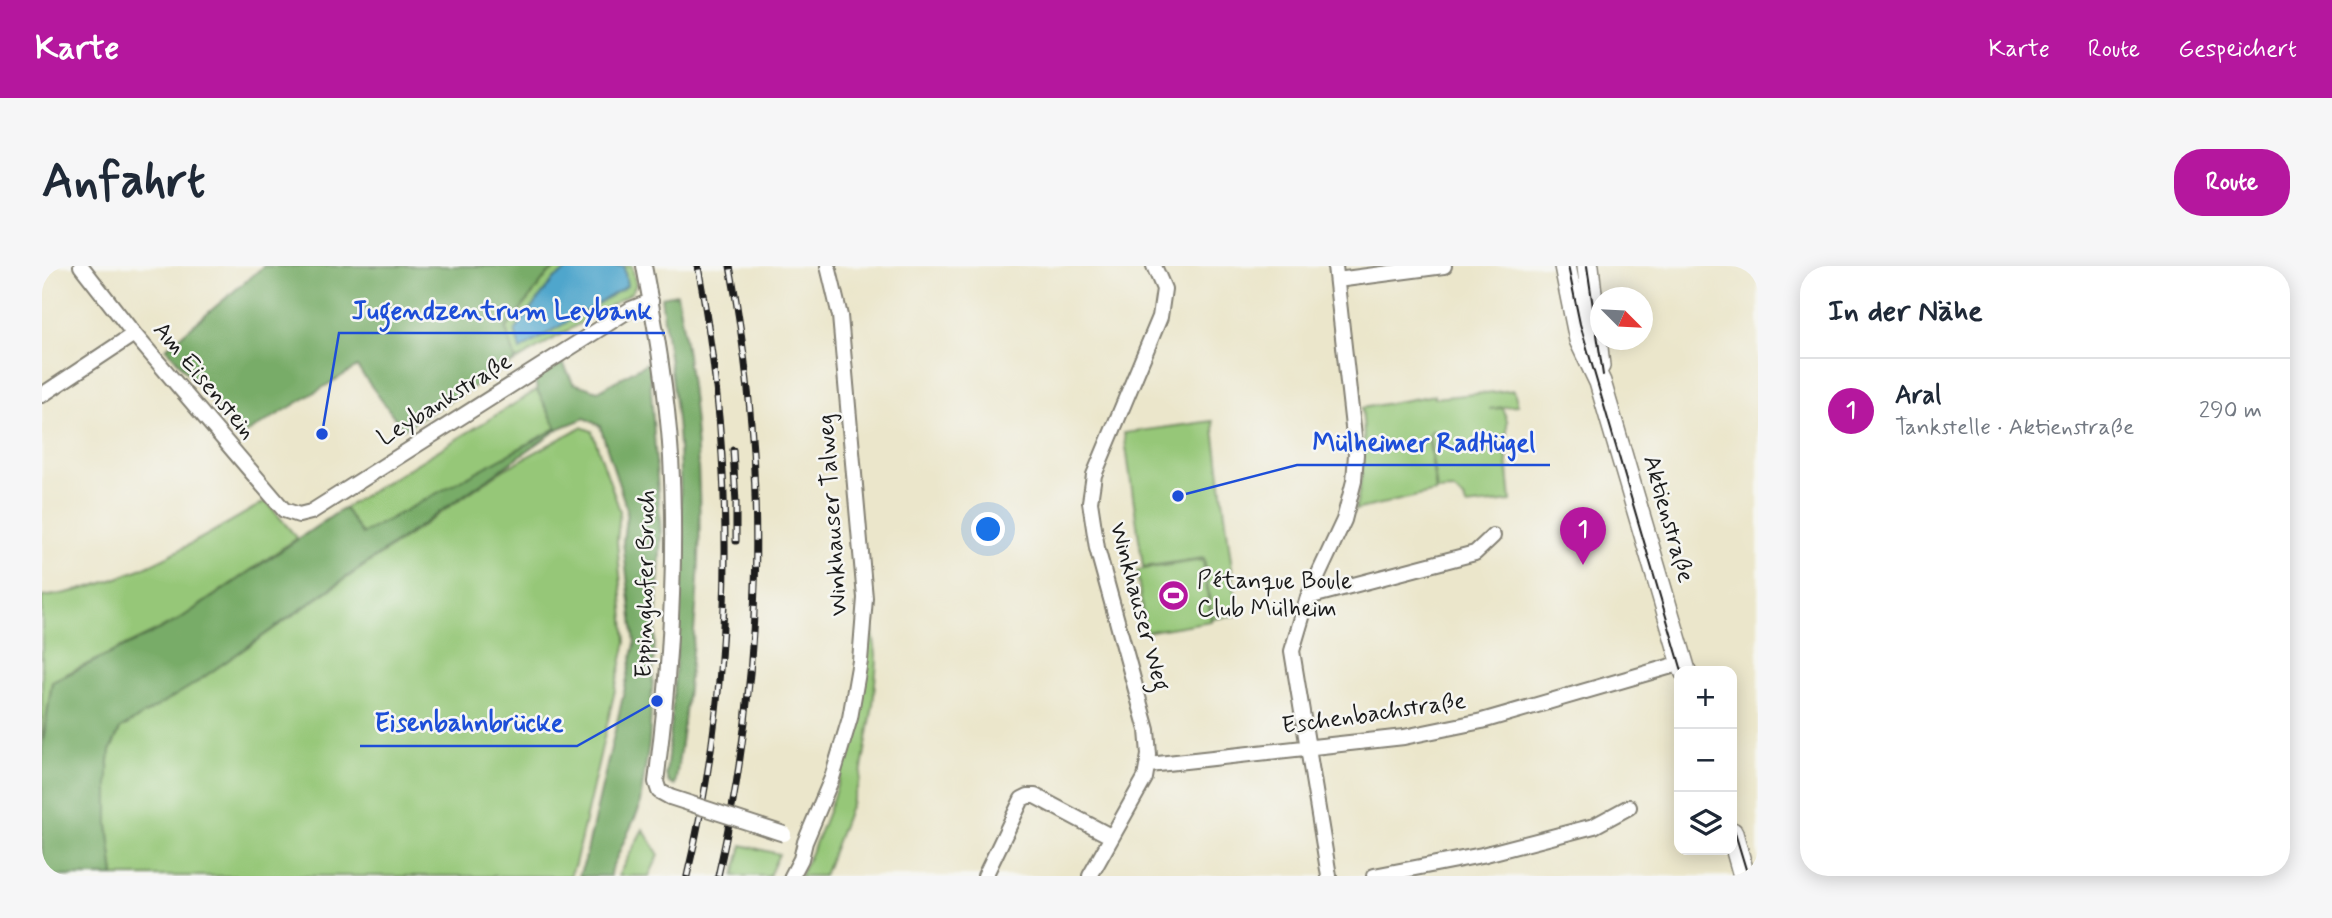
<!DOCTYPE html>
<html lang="de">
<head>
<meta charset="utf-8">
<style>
	:root { --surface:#fff; --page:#f6f6f7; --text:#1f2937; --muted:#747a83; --line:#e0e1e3; --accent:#b5179e }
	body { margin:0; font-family:Mynerve,sans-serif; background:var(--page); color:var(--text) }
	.controls { position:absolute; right:21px; bottom:21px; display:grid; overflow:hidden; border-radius:14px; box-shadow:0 4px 18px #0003 }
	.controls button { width:63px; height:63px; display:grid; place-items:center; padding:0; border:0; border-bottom:2px solid var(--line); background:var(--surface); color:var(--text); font:35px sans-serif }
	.compass { position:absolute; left:1548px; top:21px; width:63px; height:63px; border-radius:50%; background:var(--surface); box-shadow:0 4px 18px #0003; rotate:114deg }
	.you { position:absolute; left:947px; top:264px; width:24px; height:24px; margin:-18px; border:5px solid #fff; border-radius:50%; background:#1a73e8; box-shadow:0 0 0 10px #1a73e833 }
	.badge { display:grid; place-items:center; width:46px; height:46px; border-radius:50%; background:var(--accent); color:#fff; font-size:23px; font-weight:700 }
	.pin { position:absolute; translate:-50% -58px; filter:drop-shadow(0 2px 4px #0008) }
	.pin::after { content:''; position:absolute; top:37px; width:24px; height:21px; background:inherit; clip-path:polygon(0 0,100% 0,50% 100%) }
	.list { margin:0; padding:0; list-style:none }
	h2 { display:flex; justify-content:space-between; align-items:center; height:91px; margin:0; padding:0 28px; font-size:30px }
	h2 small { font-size:23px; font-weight:400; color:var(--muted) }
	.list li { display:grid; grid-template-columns:46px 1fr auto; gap:21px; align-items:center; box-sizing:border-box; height:105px; padding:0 28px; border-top:2px solid var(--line) }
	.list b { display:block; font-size:26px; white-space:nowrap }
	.list p { margin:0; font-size:23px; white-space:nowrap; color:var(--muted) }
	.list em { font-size:23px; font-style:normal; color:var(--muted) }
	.icon { flex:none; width:38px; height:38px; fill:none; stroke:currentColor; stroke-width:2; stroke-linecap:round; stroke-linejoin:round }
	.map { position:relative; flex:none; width:1716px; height:610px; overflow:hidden; border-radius:28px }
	header { display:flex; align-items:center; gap:42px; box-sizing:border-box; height:98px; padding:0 35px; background:var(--accent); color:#fff }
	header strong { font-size:33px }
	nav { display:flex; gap:38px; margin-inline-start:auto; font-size:24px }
	.intro { display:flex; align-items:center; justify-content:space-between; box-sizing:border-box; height:168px; padding:0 42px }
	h1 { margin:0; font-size:49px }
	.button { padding:18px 32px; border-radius:28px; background:var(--accent); color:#fff; font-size:24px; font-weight:700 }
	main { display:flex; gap:42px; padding:0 42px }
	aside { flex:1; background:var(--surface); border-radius:28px; box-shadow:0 4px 18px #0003 }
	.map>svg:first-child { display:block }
	.green { fill:#96c778; stroke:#59724a; stroke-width:2 }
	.forest { fill:#78ac68; stroke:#4a6442; stroke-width:2 }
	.water { fill:#50a6cc; stroke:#366174; stroke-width:2 }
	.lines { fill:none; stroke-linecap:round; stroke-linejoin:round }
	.street-casing { stroke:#848174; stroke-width:18 }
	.primary-casing { stroke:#848174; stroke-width:24 }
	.street { stroke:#fff; stroke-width:14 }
	.primary { stroke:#fff; stroke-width:21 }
	.tram { stroke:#1c1c1c; stroke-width:2 }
	.rail-casing { stroke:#1c1c1c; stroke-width:7 }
	.rail { stroke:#f6f6f2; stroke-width:4.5; stroke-dasharray:13; stroke-linecap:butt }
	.street-bridge-casing { stroke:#848174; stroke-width:18; stroke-linecap:butt }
	.street-bridge { stroke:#fff; stroke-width:14 }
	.labels { text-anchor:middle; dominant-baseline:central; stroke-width:5; stroke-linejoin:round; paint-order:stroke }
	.street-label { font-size:24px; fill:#1c1c1c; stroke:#f6f6f2 }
	.poi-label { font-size:24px; fill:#1c1c1c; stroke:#f6f6f2; text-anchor:start }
	.leader { fill:none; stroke:#1d4ed8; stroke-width:2.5 }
	.callout-dot { fill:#1d4ed8; stroke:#f6f6f2; stroke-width:2.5 }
	.callout-label { font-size:26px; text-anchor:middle; font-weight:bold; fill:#1d4ed8; stroke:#f6f6f2; stroke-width:5; stroke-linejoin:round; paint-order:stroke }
</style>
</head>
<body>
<header>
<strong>Karte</strong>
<nav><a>Karte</a><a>Route</a><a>Gespeichert</a></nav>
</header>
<div class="intro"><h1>Anfahrt</h1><a class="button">Route</a></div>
<main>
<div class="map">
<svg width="1716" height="610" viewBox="0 0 1716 610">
	<rect width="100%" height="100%" fill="#f6f6f2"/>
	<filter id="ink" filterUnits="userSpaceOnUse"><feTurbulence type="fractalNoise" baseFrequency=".0143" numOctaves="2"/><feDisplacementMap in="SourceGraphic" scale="14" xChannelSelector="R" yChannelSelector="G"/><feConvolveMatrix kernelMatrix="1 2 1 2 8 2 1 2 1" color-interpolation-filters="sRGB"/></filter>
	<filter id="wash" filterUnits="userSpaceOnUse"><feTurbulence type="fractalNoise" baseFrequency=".00686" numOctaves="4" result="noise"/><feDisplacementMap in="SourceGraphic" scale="28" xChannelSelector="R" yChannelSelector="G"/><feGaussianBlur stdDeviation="1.57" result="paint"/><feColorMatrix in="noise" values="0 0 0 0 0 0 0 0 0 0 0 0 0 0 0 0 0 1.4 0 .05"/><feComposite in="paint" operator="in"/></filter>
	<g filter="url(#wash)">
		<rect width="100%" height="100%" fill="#ebe6cb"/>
		<!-- green -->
		<path class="green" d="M 517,0 L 590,0 L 594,19 L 589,27 L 474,95 L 464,63 L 505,9 Z
			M 495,124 L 515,162 L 320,269 L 302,242 Z
			M 1472,124 L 1476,139 L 1447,143 L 1460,142 L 1465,154 L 1465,193 L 1469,235 L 1424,240 L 1422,232 L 1411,224 L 1395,225 L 1387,170 L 1391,163 L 1386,170 L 1394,226 L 1313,244 C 1322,209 1324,177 1320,142 L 1393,129 L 1393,132 Z
			M 1171,155 L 1196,349 L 1170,353 L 1162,292 L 1101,301 L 1082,167 Z
			M 539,161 L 550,165 L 578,245 L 575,275 L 584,376 L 533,598 L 528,610 L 72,610 L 66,559 L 66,505 L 68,485 L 78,463 L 149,420 L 459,205 Z
			M 224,235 L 255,272 L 135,355 L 10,415 L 0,479 L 0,331 C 82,321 154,276 224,235 Z
			M 1161,294 L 1169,355 L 1103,366 L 1095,304 Z
			M 827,340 L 835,395 L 831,439 L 818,514 L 783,607 L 781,610 L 758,610 C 785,556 805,495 817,436 C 823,405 824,371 827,340 Z
			M 601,563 L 617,589 L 607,610 L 576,610 Z
			M 700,579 L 737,588 L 727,610 L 692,610 Z"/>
		<!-- forest -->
		<path class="forest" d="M 222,0 L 517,0 L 505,9 L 464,63 L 474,95 L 361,163 L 315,101 L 200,170 L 124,82 Z
			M 635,28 C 651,115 660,205 657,293 C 654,369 644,445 633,520 L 627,517 L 624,509 C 636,398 642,292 637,180 C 634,130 625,80 619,31 Z
			M 607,96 L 619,269 L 607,478 L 597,543 L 568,606 L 569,610 L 537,610 L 543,594 L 593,378 L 581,276 L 585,244 L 558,160 L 543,152 L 518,162 L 149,420 L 78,463 L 68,485 L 66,505 L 66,559 L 72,610 L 0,610 L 0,483 L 10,416 L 135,355 L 302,242 L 320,268 L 515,162 L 495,124 L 493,114 L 521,97 L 531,117 L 556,125 Z"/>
		<!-- water -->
		<path class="water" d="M 531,0 L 582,0 L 585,20 L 478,84 L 473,64 L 511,14 Z"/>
	</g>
	<g filter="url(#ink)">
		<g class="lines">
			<defs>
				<path id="street" d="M 39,0 L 92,68 L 242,244 L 257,249 L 269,246 L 589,43 L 609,35
					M 602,0 C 614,63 625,126 629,191 C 635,299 628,408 614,516 L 617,525 L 628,531
					M 1295,14 L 1402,0
					M 0,129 L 92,68
					M 1266,331 L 1433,287 L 1451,270
					M 1107,499 L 1362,471 L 1440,455 L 1640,397
					M 750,610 L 759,593 L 763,576 L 790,512 L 808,452 L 818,395 L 823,332 L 798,50 L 786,0
					M 943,610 L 980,533 L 986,530 L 993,530 L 1070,571
					M 1048,610 L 1103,512 L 1107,489 L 1105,464 L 1055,282 L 1048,236 L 1052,209 L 1118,51 L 1122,23 L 1112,0
					M 1287,610 L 1250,385 L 1266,331 L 1302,254 L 1312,215 L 1314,188 L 1293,0
					M 1332,610 L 1440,589 L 1552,560 L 1587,541"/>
				<path id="primary" d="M 1523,0 L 1538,74 L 1558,116 L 1643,405
					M 1546,0 L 1557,100
					M 1690,567 L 1702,610"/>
			</defs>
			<!-- street casing -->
			<use href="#street" class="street-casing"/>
			<!-- primary casing -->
			<use href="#primary" class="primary-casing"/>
			<!-- street -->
			<use href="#street" class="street"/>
			<!-- primary -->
			<use href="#primary" class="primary"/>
			<!-- tram -->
			<path class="tram" d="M 1526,0 L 1538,58 L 1640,405
				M 1545,0 L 1561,109
				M 1690,557 L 1706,610"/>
			<defs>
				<path id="rail" d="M 691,184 L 694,237 L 694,275
					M 645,610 C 693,409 694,203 656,0
					M 676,610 C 722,410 726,202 688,0"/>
			</defs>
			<!-- rail casing -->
			<use href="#rail" class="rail-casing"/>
			<!-- rail -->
			<use href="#rail" class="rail"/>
			<defs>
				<path id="street-bridge" d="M 628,531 L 742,568"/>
			</defs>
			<!-- street-bridge casing -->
			<use href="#street-bridge" class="street-bridge-casing"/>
			<!-- street-bridge -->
			<use href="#street-bridge" class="street-bridge"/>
		</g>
	</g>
	<!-- icons -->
	<defs>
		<symbol id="stadium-disc" viewBox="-11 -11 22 22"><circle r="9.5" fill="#b5179e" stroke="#f6f6f2"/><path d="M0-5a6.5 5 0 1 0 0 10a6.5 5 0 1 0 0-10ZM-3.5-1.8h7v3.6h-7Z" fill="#fff"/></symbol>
	</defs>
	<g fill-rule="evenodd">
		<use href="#stadium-disc" x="1114" y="312" width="35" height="35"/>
	</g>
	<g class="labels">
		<!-- street labels -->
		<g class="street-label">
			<text transform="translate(162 115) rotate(50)">Am Eisenstein</text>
			<text transform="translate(403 134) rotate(-32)">Leybankstraße</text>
			<text transform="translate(791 249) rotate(-94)">Winkhauser Talweg</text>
			<text transform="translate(1626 253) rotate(74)">Aktienstraße</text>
			<text transform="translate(604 318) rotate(-89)">Eppinghofer Bruch</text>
			<text transform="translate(1097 341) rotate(75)">Winkhauser Weg</text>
			<text transform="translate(1332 448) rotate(-8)">Eschenbachstraße</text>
		</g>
		<!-- poi labels -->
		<g class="poi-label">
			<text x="1155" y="315">Pétanque Boule<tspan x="1155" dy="28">Club Mülheim</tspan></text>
		</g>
	</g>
	<!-- callouts -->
	<path class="leader" d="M280 168L297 67H623M1136 230L1255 199H1508M615 435L535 480H318"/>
	<g class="callout-dot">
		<circle cx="280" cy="168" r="7"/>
		<circle cx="1136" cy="230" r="7"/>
		<circle cx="615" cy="435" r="7"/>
	</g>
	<g class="callout-label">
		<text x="460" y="53">Jugendzentrum Leybank</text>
		<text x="1382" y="185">Mülheimer RadHügel</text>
		<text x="427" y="465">Eisenbahnbrücke</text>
	</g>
</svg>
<div class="controls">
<button>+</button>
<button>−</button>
<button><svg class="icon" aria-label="layers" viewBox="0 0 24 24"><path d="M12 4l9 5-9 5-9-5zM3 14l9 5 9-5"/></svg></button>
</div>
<svg class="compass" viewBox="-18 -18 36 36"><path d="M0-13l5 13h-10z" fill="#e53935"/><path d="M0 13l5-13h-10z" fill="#747a83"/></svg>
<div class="you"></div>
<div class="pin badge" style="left:1541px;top:299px">1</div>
</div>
<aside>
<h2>In der Nähe<small></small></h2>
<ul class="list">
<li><span class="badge">1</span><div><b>Aral</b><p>Tankstelle · Aktienstraße</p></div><em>290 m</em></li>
</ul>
</aside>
</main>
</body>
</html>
